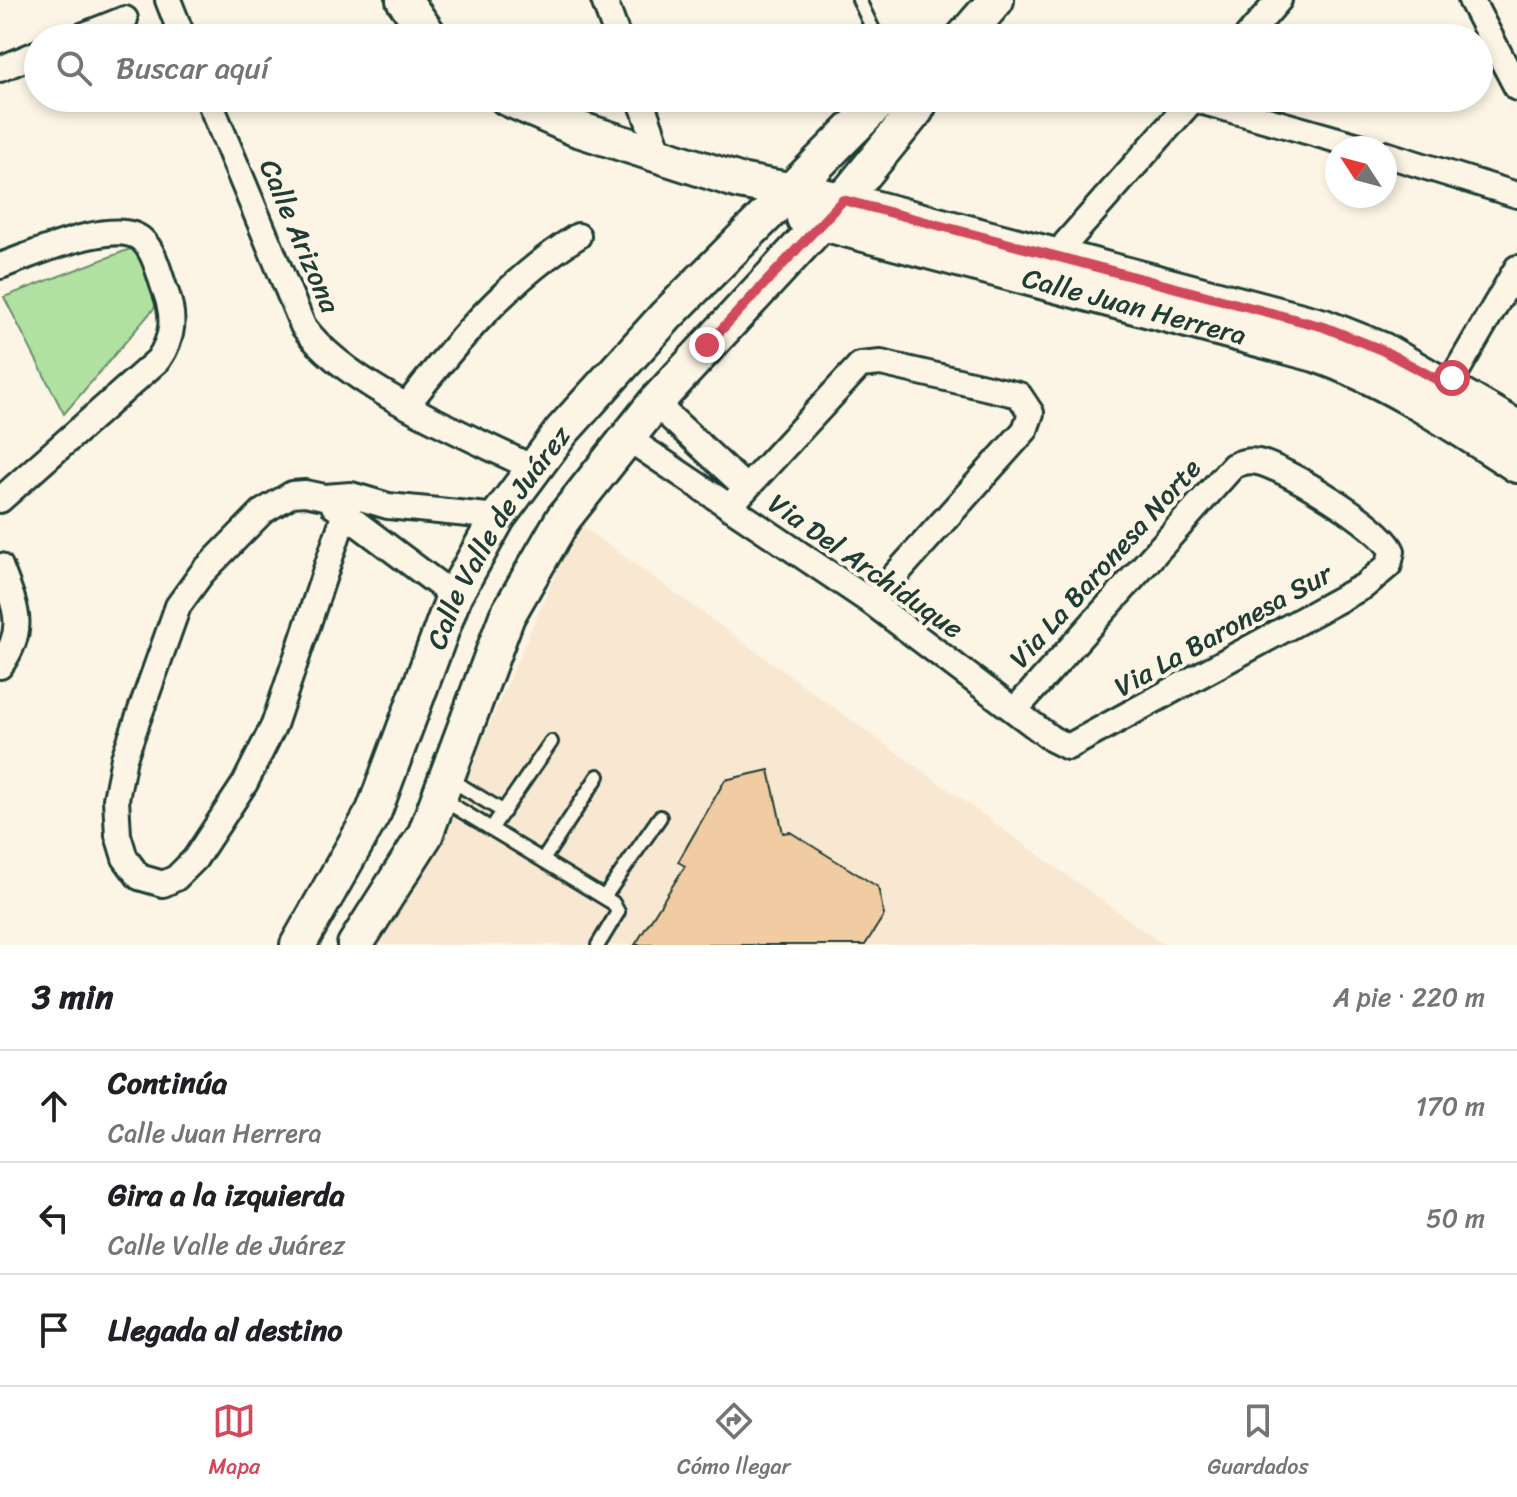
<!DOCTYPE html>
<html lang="es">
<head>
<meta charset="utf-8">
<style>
	:root { --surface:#fff; --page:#f6f6f6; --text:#202124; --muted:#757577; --line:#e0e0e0; --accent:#d1495b }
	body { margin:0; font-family:Sriracha,sans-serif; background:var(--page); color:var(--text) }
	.compass { position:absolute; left:1325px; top:136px; width:72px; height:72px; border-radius:50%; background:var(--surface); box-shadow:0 4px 12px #0003; rotate:306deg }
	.stop { position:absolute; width:24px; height:24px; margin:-18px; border:6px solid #d1495b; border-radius:50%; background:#fff }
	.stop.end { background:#d1495b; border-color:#fff; box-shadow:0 2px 8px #0008 }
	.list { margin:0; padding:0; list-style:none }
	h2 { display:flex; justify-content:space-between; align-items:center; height:104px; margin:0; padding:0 32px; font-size:34px }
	h2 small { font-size:26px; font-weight:400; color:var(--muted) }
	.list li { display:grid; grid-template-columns:52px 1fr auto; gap:24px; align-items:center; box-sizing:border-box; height:112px; padding:0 32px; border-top:2px solid var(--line) }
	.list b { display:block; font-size:30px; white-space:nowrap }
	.list p { margin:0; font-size:26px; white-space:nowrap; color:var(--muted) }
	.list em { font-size:26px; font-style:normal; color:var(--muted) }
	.icon { flex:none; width:44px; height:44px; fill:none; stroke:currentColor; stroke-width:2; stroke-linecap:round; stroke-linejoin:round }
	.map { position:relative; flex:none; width:1517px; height:945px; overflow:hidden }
	.search { position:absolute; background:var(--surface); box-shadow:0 4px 12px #0003; left:24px; right:24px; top:24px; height:88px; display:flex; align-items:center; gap:20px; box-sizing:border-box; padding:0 28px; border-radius:44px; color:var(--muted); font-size:30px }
	.sheet { height:440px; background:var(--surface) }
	nav { display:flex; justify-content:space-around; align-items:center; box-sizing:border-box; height:112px; border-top:2px solid var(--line); background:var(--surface); font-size:22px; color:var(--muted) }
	nav a { display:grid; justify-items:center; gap:4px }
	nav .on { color:var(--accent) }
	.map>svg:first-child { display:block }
	.built { fill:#f9e8d1 }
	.green { fill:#b1e1a1; stroke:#688f6a; stroke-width:2 }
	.building { fill:#f1cba1; stroke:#1f3d34; stroke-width:2 }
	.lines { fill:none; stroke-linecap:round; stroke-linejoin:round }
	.lane-casing { stroke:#1f3d34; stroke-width:18 }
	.street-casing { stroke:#1f3d34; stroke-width:30 }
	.secondary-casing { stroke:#1f3d34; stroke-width:40 }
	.lane { stroke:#fcf5e5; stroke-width:12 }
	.street { stroke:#fcf5e5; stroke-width:24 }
	.secondary { stroke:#fcf5e5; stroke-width:34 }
	.route { stroke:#d1495b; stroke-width:10 }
	.labels { text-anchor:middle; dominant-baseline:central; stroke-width:8; stroke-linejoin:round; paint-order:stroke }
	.street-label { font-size:28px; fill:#1f3d34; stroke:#fcf5e5 }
</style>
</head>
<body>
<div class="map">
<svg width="1517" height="945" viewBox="0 0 1517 945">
	<rect width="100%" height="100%" fill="#fcf5e5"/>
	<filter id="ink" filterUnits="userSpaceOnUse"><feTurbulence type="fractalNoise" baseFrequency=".0125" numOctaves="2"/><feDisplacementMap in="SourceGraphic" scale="16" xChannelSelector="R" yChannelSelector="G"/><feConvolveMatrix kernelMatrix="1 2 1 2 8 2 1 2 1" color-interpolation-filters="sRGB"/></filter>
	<g filter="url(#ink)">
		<!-- built -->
		<path class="built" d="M 578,523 L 1164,945 L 378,945 L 439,839 Z"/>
		<!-- green -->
		<path class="green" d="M 138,246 L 162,299 L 64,414 L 4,297 Z"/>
		<!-- building -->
		<path class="building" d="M 769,770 L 783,833 L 790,832 L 878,887 L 884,915 L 865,945 L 635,945 L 685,866 L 678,862 L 725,780 Z"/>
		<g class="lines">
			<defs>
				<path id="lane" d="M 859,0 L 877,38
					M 448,778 L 504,812
					M 442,799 L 613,903 L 618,912 L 598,945
					M 491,829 L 551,742
					M 543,860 L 598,776
					M 605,896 L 660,817"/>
				<path id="street" d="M 168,0 L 183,38
					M 604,0 L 618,38
					M 1471,0 L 1517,88
					M 77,38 L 125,19
					M 1246,38 L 1279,0
					M 0,69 L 38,53
					M 208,98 L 303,326 C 347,387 464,434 533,468
					M 640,98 L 660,155
					M 1193,99 L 1366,148
					M 1385,154 L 1517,195
					M 0,266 C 30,256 116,216 142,240 C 155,252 159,274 165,290 C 175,316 174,337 158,360 L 0,500
					M 1050,266 L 1066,243 L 1194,98
					M 1440,400 L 1517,268
					M 655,403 L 746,488
					M 408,404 C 457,341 509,279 578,236
					M 626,437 L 871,602 L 1052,739 L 1068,747 L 1364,586 L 1389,565 L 1392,551 C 1381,526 1286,468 1258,462 C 1248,460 1242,462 1233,466 L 1015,710
					M 351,495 L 274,725 L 245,783 L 195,859 L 176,878 L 163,884 L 139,877 L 125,858 L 118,835 L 116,799 L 124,758 L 178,606 L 202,573 L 262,512 L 292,494 L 305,493 L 324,497 L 351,495 L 388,506 L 498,517
					M 334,506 L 454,596
					M 729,507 L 860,365 L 881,363 L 1019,395 L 1031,413 L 1025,430 L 871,602
					M 0,566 C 15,607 28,627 0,666"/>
				<g id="secondary">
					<path d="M 404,0 L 431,38"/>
					<path d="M 963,38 L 996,0"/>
					<path d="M 507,98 L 575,128 L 739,181 L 843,200 L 1324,327 L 1382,350 L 1517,428"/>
					<path id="s1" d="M 804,218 L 1315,354 C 1388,379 1452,423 1517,465"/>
					<path id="s2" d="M 298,945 L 374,811 L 454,596 L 498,517 L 562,431 L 666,316 L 883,98"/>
					<path d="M 355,945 L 425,835 L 507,616 L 563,519 L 655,403 L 843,200 L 916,110 L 922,98"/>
				</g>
			</defs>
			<!-- lane casing -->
			<use href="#lane" class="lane-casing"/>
			<!-- street casing -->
			<use href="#street" class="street-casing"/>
			<!-- secondary casing -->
			<use href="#secondary" class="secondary-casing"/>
			<!-- lane -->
			<use href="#lane" class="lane"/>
			<!-- street -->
			<use href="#street" class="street"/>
			<!-- secondary -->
			<use href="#secondary" class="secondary"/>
		</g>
	</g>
	<g class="lines" filter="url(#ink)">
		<!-- route -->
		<path class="route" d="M 707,345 L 843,200 L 1324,327 L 1382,350 L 1447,385 L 1452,378"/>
	</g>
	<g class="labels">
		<!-- street labels -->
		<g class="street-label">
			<text transform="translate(300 236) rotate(67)">Calle Arizona</text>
			<text stroke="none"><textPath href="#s1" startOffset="342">Calle Juan Herrera</textPath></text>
			<text stroke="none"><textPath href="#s2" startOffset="456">Calle Valle de Juárez</textPath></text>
			<text transform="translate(1105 563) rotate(-48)">Via La Baronesa Norte</text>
			<text transform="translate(866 566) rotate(35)">Via Del Archiduque</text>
			<text transform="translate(1223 630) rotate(-29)">Via La Baronesa Sur</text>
		</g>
	</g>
</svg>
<svg class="compass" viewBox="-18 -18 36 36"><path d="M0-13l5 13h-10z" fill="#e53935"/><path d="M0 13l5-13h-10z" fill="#757577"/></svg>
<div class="stop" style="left:1452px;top:378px"></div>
<div class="stop end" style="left:707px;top:345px"></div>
<div class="search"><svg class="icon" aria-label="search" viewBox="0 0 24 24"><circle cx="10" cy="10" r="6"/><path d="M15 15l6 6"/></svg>Buscar aquí</div>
</div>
<section class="sheet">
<h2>3 min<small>A pie · 220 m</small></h2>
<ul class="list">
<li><svg class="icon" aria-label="ahead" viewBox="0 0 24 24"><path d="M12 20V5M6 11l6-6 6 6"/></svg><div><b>Continúa</b><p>Calle Juan Herrera</p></div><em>170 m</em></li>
<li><svg class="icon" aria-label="left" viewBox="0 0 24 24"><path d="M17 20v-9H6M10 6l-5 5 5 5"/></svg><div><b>Gira a la izquierda</b><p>Calle Valle de Juárez</p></div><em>50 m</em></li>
<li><svg class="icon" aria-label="arrive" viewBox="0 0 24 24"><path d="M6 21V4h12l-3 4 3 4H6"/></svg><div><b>Llegada al destino</b></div></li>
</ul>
</section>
<nav>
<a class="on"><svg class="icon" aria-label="map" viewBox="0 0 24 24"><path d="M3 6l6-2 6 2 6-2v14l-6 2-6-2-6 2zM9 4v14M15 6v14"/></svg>Mapa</a>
<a><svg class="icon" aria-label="directions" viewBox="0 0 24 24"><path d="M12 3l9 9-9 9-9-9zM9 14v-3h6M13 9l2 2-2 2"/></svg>Cómo llegar</a>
<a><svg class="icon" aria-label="saved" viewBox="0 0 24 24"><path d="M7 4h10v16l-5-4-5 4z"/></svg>Guardados</a>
</nav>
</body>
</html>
